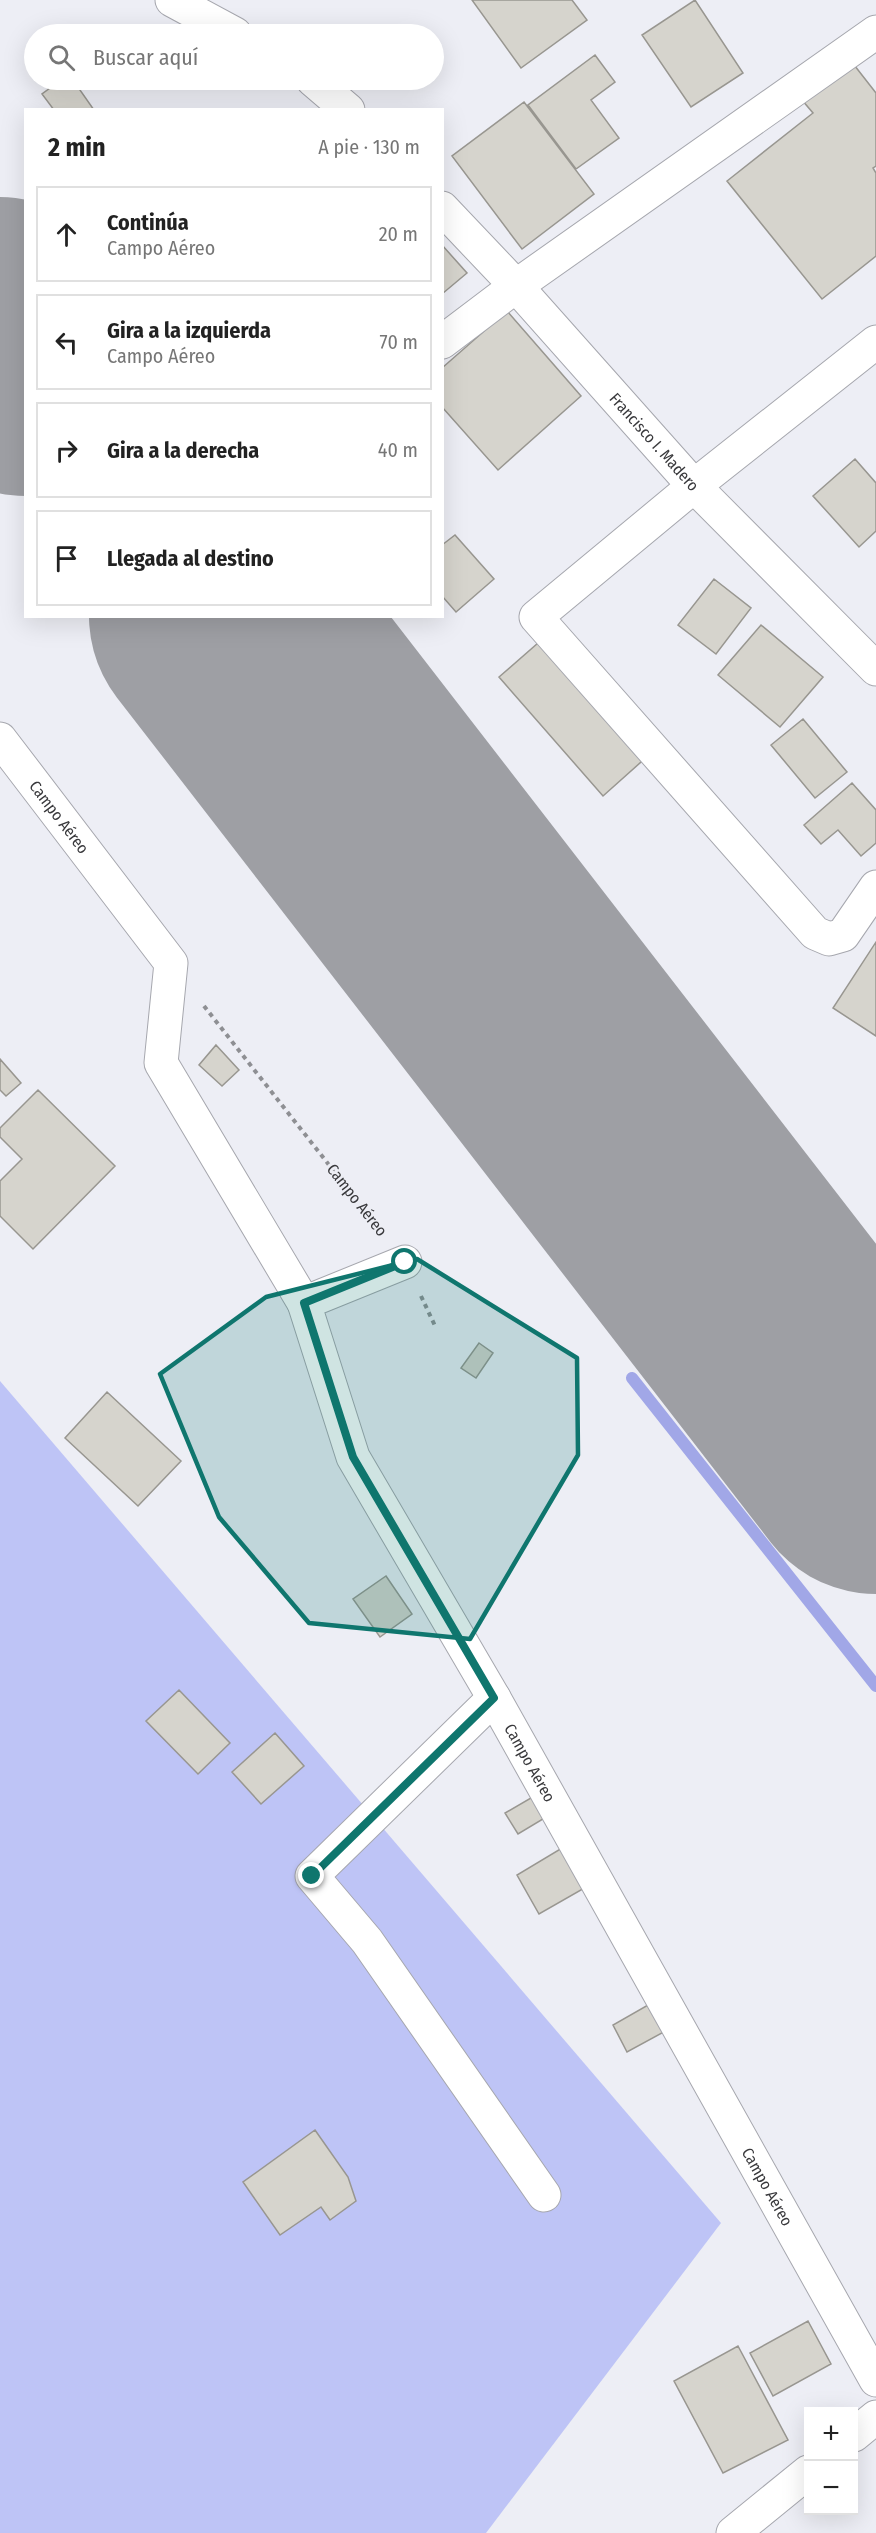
<!DOCTYPE html>
<html lang="es">
<head>
<meta charset="utf-8">
<style>
	:root { --surface:#fff; --page:#f6f6f6; --text:#222; --muted:#767676; --line:#e0e0e0 }
	body { margin:0; font-family:"Fira Sans Condensed",sans-serif; background:var(--page); color:var(--text) }
	.controls { position:absolute; right:18px; bottom:18px; display:grid; overflow:hidden; border-radius:0px; box-shadow:0 6px 24px #0002 }
	.controls button { width:54px; height:54px; display:grid; place-items:center; padding:0; border:0; border-bottom:2px solid var(--line); background:var(--surface); color:var(--text); font:30px sans-serif }
	.stop { position:absolute; width:18px; height:18px; margin:-14px; border:4px solid #0f766e; border-radius:50%; background:#fff }
	.stop.end { background:#0f766e; border-color:#fff; box-shadow:0 2px 6px #0008 }
	.list { margin:0; padding:0; list-style:none }
	h2 { display:flex; justify-content:space-between; align-items:center; height:78px; margin:0; padding:0 24px; font-size:26px }
	h2 small { font-size:20px; font-weight:400; color:var(--muted) }
	.list li { display:grid; grid-template-columns:39px 1fr auto; gap:18px; align-items:center; box-sizing:border-box; height:96px; margin:0 12px 12px; padding:0 12px; border:2px solid var(--line); border-radius:0px }
	.list b { display:block; font-size:22px; white-space:nowrap }
	.list p { margin:0; font-size:20px; white-space:nowrap; color:var(--muted) }
	.list em { font-size:20px; font-style:normal; color:var(--muted) }
	.icon { flex:none; width:33px; height:33px; fill:none; stroke:currentColor; stroke-width:2; stroke-linecap:round; stroke-linejoin:round }
	.map { position:relative; flex:none; width:876px; height:2533px; overflow:hidden }
	.search { position:absolute; background:var(--surface); box-shadow:0 6px 24px #0002; left:24px; top:24px; width:420px; height:66px; display:flex; align-items:center; gap:15px; box-sizing:border-box; padding:0 21px; border-radius:33px; color:var(--muted); font-size:22px }
	.panel { position:absolute; background:var(--surface); box-shadow:0 6px 24px #0002; left:24px; top:108px; width:420px; height:510px; border-radius:0px }
	.map>svg:first-child { display:block }
	.green { fill:#bec4f6 }
	.lines { fill:none; stroke-linecap:round; stroke-linejoin:round }
	.stream { stroke:#a1a7e7; stroke-width:12 }
	.runway { stroke:#9e9fa4; stroke-width:266 }
	.building { fill:#d6d4cd; stroke:#989690; stroke-width:1.5 }
	.minor-casing { stroke:#a6a7ae; stroke-width:35 }
	.path { stroke:#8e8f93; stroke-width:4; stroke-dasharray:4.5 4.5; stroke-linecap:butt }
	.minor { stroke:#fff; stroke-width:33 }
	.route { stroke:#0f766e; stroke-width:8 }
	.marked { fill:#0f766e; fill-opacity:0.2; stroke:#0f766e; stroke-width:4.5; stroke-linejoin:round }
	.labels { text-anchor:middle; dominant-baseline:central; stroke-width:6; stroke-linejoin:round; paint-order:stroke }
	.street-label { font-size:16px; fill:#39393c; stroke:#edeef5 }
</style>
</head>
<body>
<div class="map">
<svg width="876" height="2533" viewBox="0 0 876 2533">
	<rect width="100%" height="100%" fill="#edeef5"/>
	<!-- green -->
	<path class="green" d="M 0,1381 L 721,2223 L 486,2533 L 0,2533 Z"/>
	<g class="lines">
		<!-- stream -->
		<path class="stream" d="M 632,1378 L 876,1686"/>
		<!-- runway -->
		<path class="runway" d="M 0,330 L 26,363
			M 222,616 L 876,1461"/>
	</g>
	<!-- building -->
	<path class="building" d="M 472,0 L 572,0 L 587,20 L 521,68 Z
		M 695,0 L 743,73 L 691,107 L 642,35 Z
		M 595,55 L 615,82 L 591,100 L 619,138 L 576,169 L 528,105 Z
		M 851,61 L 876,93 L 876,166 L 873,168 L 876,173 L 876,256 L 822,299 L 727,181 L 813,113 L 802,100 Z
		M 61,80 L 73,80 L 94,110 L 54,110 L 42,94 Z
		M 524,102 L 594,194 L 522,249 L 452,156 Z
		M 442,245 L 467,273 L 442,294 Z
		M 507,311 L 581,396 L 498,470 L 442,407 L 442,368 Z
		M 855,459 L 876,483 L 876,531 L 859,547 L 813,496 Z
		M 455,535 L 494,579 L 456,612 L 442,596 L 442,545 Z
		M 714,579 L 751,608 L 716,654 L 678,625 Z
		M 761,625 L 823,677 L 780,727 L 718,675 Z
		M 546,636 L 650,754 L 603,796 L 499,677 Z
		M 803,719 L 847,772 L 815,798 L 771,745 Z
		M 852,783 L 876,810 L 876,843 L 861,856 L 838,830 L 821,844 L 804,825 Z
		M 876,942 L 876,1036 L 833,1008 Z
		M 216,1045 L 239,1070 L 222,1086 L 199,1065 Z
		M 0,1059 L 21,1083 L 6,1096 L 0,1090 Z
		M 38,1090 L 115,1166 L 33,1249 L 0,1216 L 0,1181 L 22,1159 L 0,1137 L 0,1128 Z
		M 479,1343 L 493,1353 L 476,1378 L 461,1368 Z
		M 107,1392 L 181,1461 L 138,1506 L 65,1438 Z
		M 386,1576 L 412,1614 L 380,1637 L 353,1599 Z
		M 179,1690 L 230,1743 L 198,1774 L 146,1721 Z
		M 275,1733 L 304,1766 L 261,1804 L 232,1772 Z
		M 536,1795 L 548,1816 L 518,1834 L 505,1813 Z
		M 572,1842 L 595,1882 L 539,1914 L 517,1875 Z
		M 655,2001 L 671,2028 L 627,2052 L 613,2025 Z
		M 315,2130 L 348,2177 L 356,2201 L 330,2220 L 321,2207 L 280,2235 L 243,2182 Z
		M 808,2321 L 831,2364 L 773,2396 L 750,2353 Z
		M 738,2346 L 788,2440 L 723,2473 L 674,2381 Z"/>
	<g class="lines">
		<defs>
			<g id="minor">
				<path d="M 172,0 L 235,34"/>
				<path d="M 313,80 L 348,110"/>
				<path id="s1" d="M 442,208 L 516,286 L 694,486 L 876,669"/>
				<path d="M 442,342 L 516,286 L 876,32"/>
				<path d="M 876,342 L 694,486 L 536,617 L 815,933 L 829,939 L 843,935 L 876,887"/>
				<path id="s2" d="M 0,739 L 171,963 L 161,1063 L 304,1303"/>
				<path id="s3" d="M 405,1262 L 304,1303 L 353,1457 L 494,1698 L 876,2380"/>
				<path d="M 494,1698 L 312,1876 L 367,1941 L 544,2195"/>
				<path d="M 854,2435 L 876,2417"/>
				<path d="M 733,2533 L 808,2472"/>
			</g>
		</defs>
		<!-- minor casing -->
		<use href="#minor" class="minor-casing"/>
		<!-- path -->
		<path class="path" d="M 204,1006 L 381,1231
			M 421,1296 L 436,1328"/>
		<!-- minor -->
		<use href="#minor" class="minor"/>
	</g>
	<g class="lines">
		<!-- route -->
		<path class="route" d="M 312,1876 L 494,1698 L 353,1457 L 304,1303 L 405,1262"/>
	</g>
	<!-- marked area -->
	<path class="marked" d="M 417,1259 L 577,1358 L 578,1455 L 470,1639 L 309,1623 L 219,1517 L 160,1374 L 266,1297 Z"/>
	<g class="labels">
		<!-- street labels -->
		<g class="street-label">
			<text stroke="none"><textPath href="#s1" startOffset="316">Francisco I. Madero</textPath></text>
			<text stroke="none"><textPath href="#s2" startOffset="98">Campo Aéreo</textPath></text>
			<text transform="translate(357 1200) rotate(52)">Campo Aéreo</text>
			<text stroke="none"><textPath href="#s3" startOffset="624">Campo Aéreo</textPath></text>
			<text stroke="none"><textPath href="#s3" startOffset="1110">Campo Aéreo</textPath></text>
		</g>
	</g>
</svg>
<div class="controls">
<button>+</button>
<button>−</button>
</div>
<div class="stop" style="left:405px;top:1262px"></div>
<div class="stop end" style="left:312px;top:1876px"></div>
<div class="search"><svg class="icon" aria-label="search" viewBox="0 0 24 24"><circle cx="10" cy="10" r="6"/><path d="M15 15l6 6"/></svg>Buscar aquí</div>
<section class="panel">
<h2>2 min<small>A pie · 130 m</small></h2>
<ul class="list">
<li><svg class="icon" aria-label="ahead" viewBox="0 0 24 24"><path d="M12 20V5M6 11l6-6 6 6"/></svg><div><b>Continúa</b><p>Campo Aéreo</p></div><em>20 m</em></li>
<li><svg class="icon" aria-label="left" viewBox="0 0 24 24"><path d="M17 20v-9H6M10 6l-5 5 5 5"/></svg><div><b>Gira a la izquierda</b><p>Campo Aéreo</p></div><em>70 m</em></li>
<li><svg class="icon" aria-label="right" viewBox="0 0 24 24"><path d="M7 20v-9h11M14 6l5 5-5 5"/></svg><div><b>Gira a la derecha</b></div><em>40 m</em></li>
<li><svg class="icon" aria-label="arrive" viewBox="0 0 24 24"><path d="M6 21V4h12l-3 4 3 4H6"/></svg><div><b>Llegada al destino</b></div></li>
</ul>
</section>
</div>
</body>
</html>
